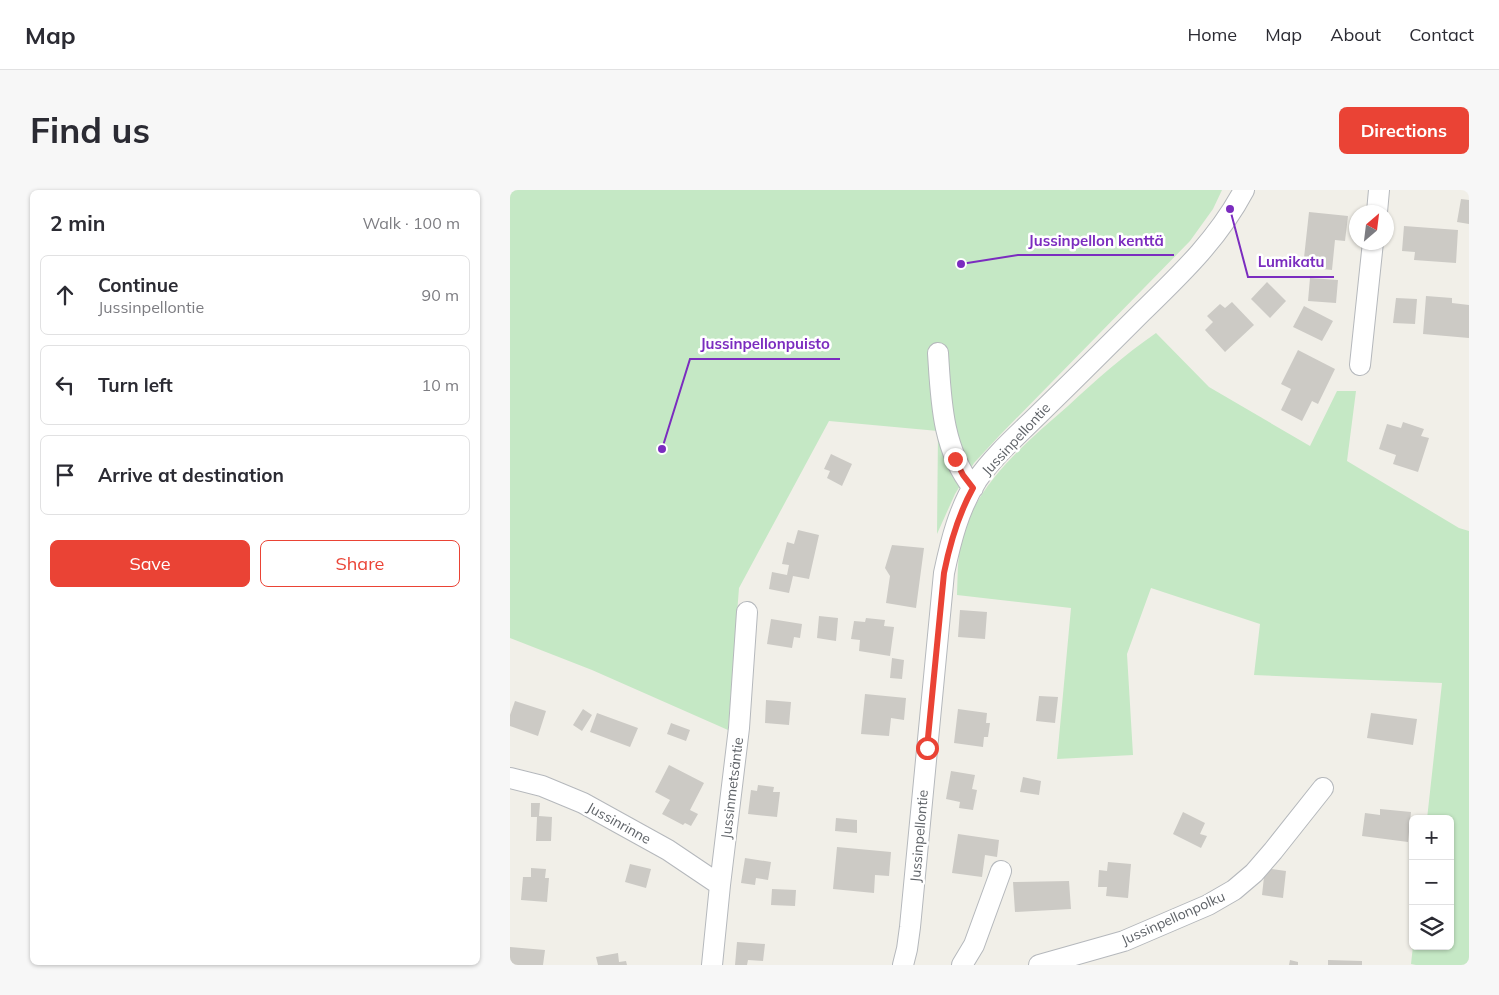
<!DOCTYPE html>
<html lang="en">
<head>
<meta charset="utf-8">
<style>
	:root { --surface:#fff; --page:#f7f7f7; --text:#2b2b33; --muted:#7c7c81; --line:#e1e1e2; --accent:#ea4335 }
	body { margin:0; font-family:Mulish,sans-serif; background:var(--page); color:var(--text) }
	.controls { position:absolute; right:15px; bottom:15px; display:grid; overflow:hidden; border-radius:8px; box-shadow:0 1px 4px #0004 }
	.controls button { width:45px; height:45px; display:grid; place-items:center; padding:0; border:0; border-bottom:1px solid var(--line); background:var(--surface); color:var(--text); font:25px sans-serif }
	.compass { position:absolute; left:839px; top:15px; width:45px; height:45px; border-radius:50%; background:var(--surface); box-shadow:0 1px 4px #0004; rotate:28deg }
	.stop { position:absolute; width:15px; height:15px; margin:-11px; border:4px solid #ea4335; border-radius:50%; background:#fff }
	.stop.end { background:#ea4335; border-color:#fff; box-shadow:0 1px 5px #0008 }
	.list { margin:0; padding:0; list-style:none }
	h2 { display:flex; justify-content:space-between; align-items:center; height:65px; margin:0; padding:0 20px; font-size:21px }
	h2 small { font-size:16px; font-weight:400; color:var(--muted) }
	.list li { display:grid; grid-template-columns:32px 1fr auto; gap:15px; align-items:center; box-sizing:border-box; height:80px; margin:0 10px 10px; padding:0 10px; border:1px solid var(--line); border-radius:8px }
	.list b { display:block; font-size:19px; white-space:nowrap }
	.list p { margin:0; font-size:16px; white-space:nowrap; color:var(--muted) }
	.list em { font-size:16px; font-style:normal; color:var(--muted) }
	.actions { display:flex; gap:10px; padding:15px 20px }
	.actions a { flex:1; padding:11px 0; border:1px solid var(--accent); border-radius:8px; text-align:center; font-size:18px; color:var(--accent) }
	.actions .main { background:var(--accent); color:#fff }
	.icon { flex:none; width:28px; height:28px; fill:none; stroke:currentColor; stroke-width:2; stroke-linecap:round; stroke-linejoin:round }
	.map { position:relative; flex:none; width:959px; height:775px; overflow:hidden; border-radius:8px }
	header { display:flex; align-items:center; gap:30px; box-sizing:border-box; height:70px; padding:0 25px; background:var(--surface); border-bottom:1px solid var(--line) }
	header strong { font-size:24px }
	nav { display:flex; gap:28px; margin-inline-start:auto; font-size:18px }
	.intro { display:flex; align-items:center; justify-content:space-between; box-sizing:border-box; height:120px; padding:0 30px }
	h1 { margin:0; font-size:35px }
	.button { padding:12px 22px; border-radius:8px; background:var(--accent); color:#fff; font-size:18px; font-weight:700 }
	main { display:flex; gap:30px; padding:0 30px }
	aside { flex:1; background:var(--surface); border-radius:8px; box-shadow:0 1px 4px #0004 }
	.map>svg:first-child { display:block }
	.green { fill:#c5e8c5 }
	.building { fill:#cccac5 }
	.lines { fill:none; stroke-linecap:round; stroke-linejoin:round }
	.minor-casing { stroke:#b5b8bc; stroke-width:22 }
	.minor { stroke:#fff; stroke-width:20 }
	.route { stroke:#ea4335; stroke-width:6 }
	.labels { text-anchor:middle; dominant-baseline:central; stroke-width:5; stroke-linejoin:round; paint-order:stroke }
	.street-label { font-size:14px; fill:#5f6368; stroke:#fff }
	.leader { fill:none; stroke:#7b2cbf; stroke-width:2 }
	.callout-dot { fill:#7b2cbf; stroke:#fff; stroke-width:2 }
	.callout-label { font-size:15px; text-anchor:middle; font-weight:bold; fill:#7b2cbf; stroke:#fff; stroke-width:5; stroke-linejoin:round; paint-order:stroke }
</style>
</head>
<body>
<header>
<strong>Map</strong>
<nav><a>Home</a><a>Map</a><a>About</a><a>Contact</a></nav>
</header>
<div class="intro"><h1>Find us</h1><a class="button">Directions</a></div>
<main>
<aside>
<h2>2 min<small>Walk · 100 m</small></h2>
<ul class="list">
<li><svg class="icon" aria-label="ahead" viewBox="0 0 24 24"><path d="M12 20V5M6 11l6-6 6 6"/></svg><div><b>Continue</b><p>Jussinpellontie</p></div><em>90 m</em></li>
<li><svg class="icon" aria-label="left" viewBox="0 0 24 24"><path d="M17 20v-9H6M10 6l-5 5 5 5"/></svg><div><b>Turn left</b></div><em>10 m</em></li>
<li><svg class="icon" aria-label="arrive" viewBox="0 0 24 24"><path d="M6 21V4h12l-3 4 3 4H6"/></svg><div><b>Arrive at destination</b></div></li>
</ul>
<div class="actions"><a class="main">Save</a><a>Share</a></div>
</aside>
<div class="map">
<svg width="959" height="775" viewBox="0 0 959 775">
	<rect width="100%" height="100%" fill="#f1efe8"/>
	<!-- green -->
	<path class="green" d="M 0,0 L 712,0 L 703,19 L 680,51 L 490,245 L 464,273 L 445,304 L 427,344 L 428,241 L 319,231 L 229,398 L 218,540 L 82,480 L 0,448 Z
		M 646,143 L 699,197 L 800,256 L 827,201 L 846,201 L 837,271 L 949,338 L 959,341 L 959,775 L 906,775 L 901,774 L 903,756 L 940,756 L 940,629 L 917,629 L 932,493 L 744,485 L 750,434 L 641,398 L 617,464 L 623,565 L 547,569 L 561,418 L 447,405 C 448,383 447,359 455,337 C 475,286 518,251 558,216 C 586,190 614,165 646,143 Z"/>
	<!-- building -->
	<path class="building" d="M 951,9 L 959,10 L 959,34 L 947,32 Z
		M 799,22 L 838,26 L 835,51 L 825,50 L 822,80 L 793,77 Z
		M 894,36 L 948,40 L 946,73 L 904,70 L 905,62 L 892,61 Z
		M 800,88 L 828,90 L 826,113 L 798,111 Z
		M 757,92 L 776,111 L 760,128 L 741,109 Z
		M 916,106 L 942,108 L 942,113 L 959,115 L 959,148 L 913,144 Z
		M 886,108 L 907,109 L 905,134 L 883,133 Z
		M 722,112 L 744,135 L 715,162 L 695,140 L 703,132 L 697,126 L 710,114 L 715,118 Z
		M 794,116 L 823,131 L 812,151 L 783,137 Z
		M 788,160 L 825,179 L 808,214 L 802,211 L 792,231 L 771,220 L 781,199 L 771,194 Z
		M 893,232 L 914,239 L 911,246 L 919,248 L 908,282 L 883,274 L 886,265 L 869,259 L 877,234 L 891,238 Z
		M 321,264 L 342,274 L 332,296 L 317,288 L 320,281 L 314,279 Z
		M 288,340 L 309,345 L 299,389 L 283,386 L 279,403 L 259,399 L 262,382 L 277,385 L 279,375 L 272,374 L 277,352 L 284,354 Z
		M 382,355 L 414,358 L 406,418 L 376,413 L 380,386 L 375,378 Z
		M 450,420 L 477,422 L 475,449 L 448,447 Z
		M 309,426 L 328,428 L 326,451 L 307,448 Z
		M 356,428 L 375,430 L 374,436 L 384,437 L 380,466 L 349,461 L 350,450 L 341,449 L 344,431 L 355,432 Z
		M 261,429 L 292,434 L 290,448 L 284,447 L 282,458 L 257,454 Z
		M 382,468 L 394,470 L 392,489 L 380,488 Z
		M 355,504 L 396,508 L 394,530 L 381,528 L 379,546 L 351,544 Z
		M 529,506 L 548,507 L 545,533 L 526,531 Z
		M 256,510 L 281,512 L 279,535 L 255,533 Z
		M 5,511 L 36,521 L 28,546 L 0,536 L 0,525 Z
		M 73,519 L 82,525 L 72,541 L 63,535 Z
		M 448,519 L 477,523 L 476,533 L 480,533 L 478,547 L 474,547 L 473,557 L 444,553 Z
		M 87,523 L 128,538 L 120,557 L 80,542 Z
		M 861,523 L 907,529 L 903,555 L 857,548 Z
		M 161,533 L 180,540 L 176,551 L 157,544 Z
		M 159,575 L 194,593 L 180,620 L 188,624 L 181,636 L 175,633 L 173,635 L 152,624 L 160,610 L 145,602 Z
		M 441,581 L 465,585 L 462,599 L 467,600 L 463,620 L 449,618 L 450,612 L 436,609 Z
		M 513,587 L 531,591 L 529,605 L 510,602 Z
		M 248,595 L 264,597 L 263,602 L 270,602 L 267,627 L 238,624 L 241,600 L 247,601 Z
		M 21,613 L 30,613 L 29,626 L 42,627 L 41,651 L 26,651 L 27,627 L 21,627 Z
		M 870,619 L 901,622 L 898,652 L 852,646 L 855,623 L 870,625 Z
		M 673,622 L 695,633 L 690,644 L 697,646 L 691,658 L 663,644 Z
		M 326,628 L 347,630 L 347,643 L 325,641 Z
		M 448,644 L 489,650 L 487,667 L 475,665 L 472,687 L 442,683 Z
		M 327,657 L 381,662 L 379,686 L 365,685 L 364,703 L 323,699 Z
		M 235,668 L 261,672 L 258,690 L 246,688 L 245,695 L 231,693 Z
		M 598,672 L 621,674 L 618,708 L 596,706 L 597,697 L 588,697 L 589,680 L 597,681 Z
		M 120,674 L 141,679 L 136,698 L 115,692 Z
		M 21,678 L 36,679 L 35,688 L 39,688 L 37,712 L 11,710 L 13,687 L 21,687 Z
		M 755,678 L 776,681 L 773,708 L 752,705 Z
		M 559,691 L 561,719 L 505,722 L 503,692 Z
		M 262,699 L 286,700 L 285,716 L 261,715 Z
		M 227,752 L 255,754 L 253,771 L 238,770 L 237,775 L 225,775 Z
		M 0,757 L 35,760 L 33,775 L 0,775 Z
		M 108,763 L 109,772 L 116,771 L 117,775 L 88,775 L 86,767 Z
		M 780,770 L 788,772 L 788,775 L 779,775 Z
		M 818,770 L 852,771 L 852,775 L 818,775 Z"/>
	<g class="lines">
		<defs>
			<path id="minor" d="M 867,22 L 869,0
				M 428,163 C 431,210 432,259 463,298
				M 850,175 L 863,52
				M 0,588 L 32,596 L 73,613 L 158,660 L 210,695
				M 202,775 L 210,695 L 229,538 L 237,422
				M 393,775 L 397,759 L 400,737 L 434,383 C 441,350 449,318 467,290 C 484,265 511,242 532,221 C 566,188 599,155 632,122 C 671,84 708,49 734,0
				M 452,775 L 464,755 L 491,681
				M 529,775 L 614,751 L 698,715 L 724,700 L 744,683 L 763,661 L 813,598"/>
		</defs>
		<!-- minor casing -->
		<use href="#minor" class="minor-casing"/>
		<!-- minor -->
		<use href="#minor" class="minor"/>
	</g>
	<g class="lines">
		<!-- route -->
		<path class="route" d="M 417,558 L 434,383 C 440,353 448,325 463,298 L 453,285 L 445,269"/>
	</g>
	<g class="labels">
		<!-- street labels -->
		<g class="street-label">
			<text transform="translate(506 249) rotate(-47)">Jussinpellontie</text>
			<text transform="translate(222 598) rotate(-83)">Jussinmetsäntie</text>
			<text transform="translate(109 633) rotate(29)">Jussinrinne</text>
			<text transform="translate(409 646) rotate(-85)">Jussinpellontie</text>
			<text transform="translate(663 728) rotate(-24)">Jussinpellonpolku</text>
		</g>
	</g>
	<!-- callouts -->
	<path class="leader" d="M451 74L508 65H664M720 19L738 87H824M152 259L180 169H330"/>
	<g class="callout-dot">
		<circle cx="451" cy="74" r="5"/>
		<circle cx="720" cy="19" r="5"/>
		<circle cx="152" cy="259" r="5"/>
	</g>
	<g class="callout-label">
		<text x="586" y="56">Jussinpellon kenttä</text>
		<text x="781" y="77">Lumikatu</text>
		<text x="255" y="159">Jussinpellonpuisto</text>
	</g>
</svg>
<div class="controls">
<button>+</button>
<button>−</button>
<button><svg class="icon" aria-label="layers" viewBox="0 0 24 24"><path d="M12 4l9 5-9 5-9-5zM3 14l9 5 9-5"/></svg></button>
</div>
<svg class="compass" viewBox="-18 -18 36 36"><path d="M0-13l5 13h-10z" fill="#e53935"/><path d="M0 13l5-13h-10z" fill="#7c7c81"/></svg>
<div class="stop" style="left:417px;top:558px"></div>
<div class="stop end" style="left:445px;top:269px"></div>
</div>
</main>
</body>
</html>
